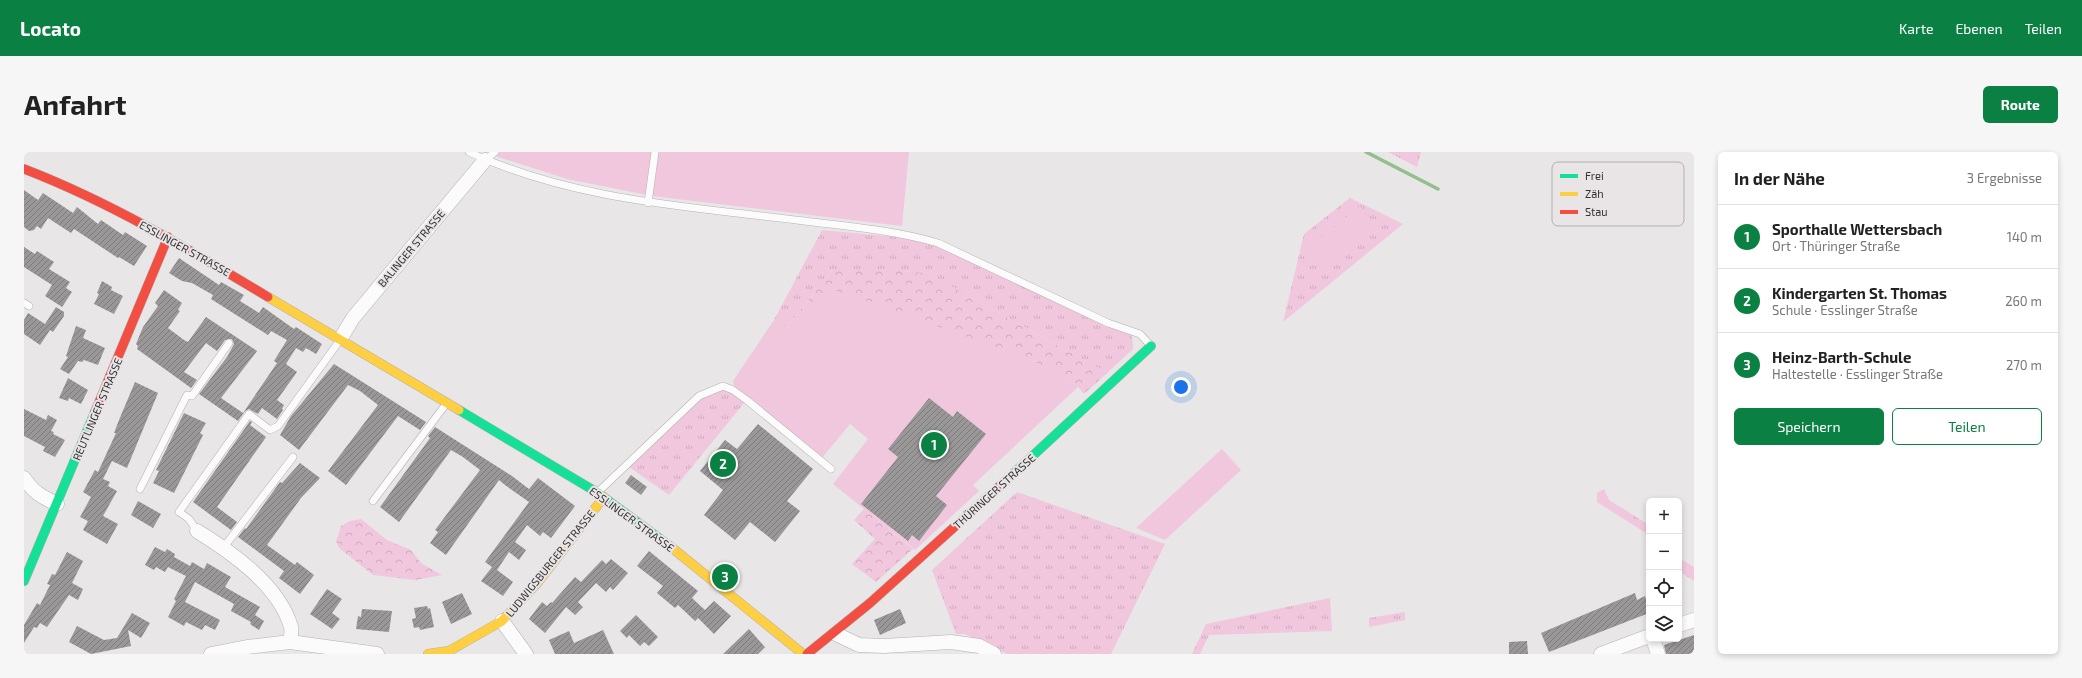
<!DOCTYPE html>
<html lang="de">
<head>
<meta charset="utf-8">
<style>
	:root { --surface:#fff; --page:#f6f6f6; --text:#222; --muted:#767676; --line:#e0e0e0; --accent:#0b8043 }
	body { margin:0; font-family:"Exo 2",sans-serif; background:var(--page); color:var(--text) }
	.controls { position:absolute; right:12px; bottom:12px; display:grid; overflow:hidden; border-radius:6px; box-shadow:0 2px 6px #0003 }
	.controls button { width:36px; height:36px; display:grid; place-items:center; padding:0; border:0; border-bottom:1px solid var(--line); background:var(--surface); color:var(--text); font:20px sans-serif }
	.you { position:absolute; left:1157px; top:235px; width:14px; height:14px; margin:-10px; border:3px solid #fff; border-radius:50%; background:#1a73e8; box-shadow:0 0 0 6px #1a73e833 }
	.badge { display:grid; place-items:center; width:26px; height:26px; border-radius:50%; background:var(--accent); color:#fff; font-size:13px; font-weight:700 }
	.pin { position:absolute; translate:-50% -50%; border:2px solid #fff; box-shadow:0 1px 4px #0006 }
	.list { margin:0; padding:0; list-style:none }
	h2 { display:flex; justify-content:space-between; align-items:center; height:52px; margin:0; padding:0 16px; font-size:17px }
	h2 small { font-size:13px; font-weight:400; color:var(--muted) }
	.list li { display:grid; grid-template-columns:26px 1fr auto; gap:12px; align-items:center; box-sizing:border-box; height:64px; padding:0 16px; border-top:1px solid var(--line) }
	.list b { display:block; font-size:15px; white-space:nowrap }
	.list p { margin:0; font-size:13px; white-space:nowrap; color:var(--muted) }
	.list em { font-size:13px; font-style:normal; color:var(--muted) }
	.actions { display:flex; gap:8px; padding:12px 16px }
	.actions a { flex:1; padding:9px 0; border:1px solid var(--accent); border-radius:6px; text-align:center; font-size:14px; color:var(--accent) }
	.actions .main { background:var(--accent); color:#fff }
	.icon { flex:none; width:22px; height:22px; fill:none; stroke:currentColor; stroke-width:2; stroke-linecap:round; stroke-linejoin:round }
	.map { position:relative; flex:none; width:1670px; height:502px; overflow:hidden; border-radius:6px }
	header { display:flex; align-items:center; gap:24px; box-sizing:border-box; height:56px; padding:0 20px; background:var(--accent); color:#fff }
	header strong { font-size:19px }
	nav { display:flex; gap:22px; margin-inline-start:auto; font-size:14px }
	.intro { display:flex; align-items:center; justify-content:space-between; box-sizing:border-box; height:96px; padding:0 24px }
	h1 { margin:0; font-size:28px }
	.button { padding:10px 18px; border-radius:6px; background:var(--accent); color:#fff; font-size:14px; font-weight:700 }
	main { display:flex; gap:24px; padding:0 24px }
	aside { flex:1; background:var(--surface); border-radius:6px; box-shadow:0 2px 6px #0003 }
	.map>svg:first-child { display:block }
	.grass { fill:url(#grass-tufts) }
	.forest { fill:url(#forest-crowns) }
	.garden { fill:#f1c7de }
	.lines { fill:none; stroke-linecap:round; stroke-linejoin:round }
	.stream { stroke:#92bf8d; stroke-width:3.5 }
	.building { fill:url(#building-hatch) }
	.lane-casing { stroke:#b3b1b2; stroke-width:8 }
	.street-casing { stroke:#b3b1b2; stroke-width:15 }
	.fast-casing { stroke:#b3b1b2; stroke-width:10 }
	.slow-casing { stroke:#b3b1b2; stroke-width:10 }
	.jam-casing { stroke:#b3b1b2; stroke-width:10 }
	.lane { stroke:#fcfbfb; stroke-width:7 }
	.street { stroke:#fcfbfb; stroke-width:14 }
	.fast { stroke:#16e098; stroke-width:9 }
	.slow { stroke:#ffcf43; stroke-width:9 }
	.jam { stroke:#f24e42; stroke-width:9 }
	.labels { text-anchor:middle; dominant-baseline:central; stroke-width:4; stroke-linejoin:round; paint-order:stroke }
	.street-label { font-size:11px; fill:#323031; stroke:#e9e5e7 }
	.key { fill:#e9e5e7; stroke:#b2afb0; stroke-width:1 }
	.key-label { font-size:11px; fill:#323031 }
</style>
</head>
<body>
<header>
<strong>Locato</strong>
<nav><a>Karte</a><a>Ebenen</a><a>Teilen</a></nav>
</header>
<div class="intro"><h1>Anfahrt</h1><a class="button">Route</a></div>
<main>
<div class="map">
<svg width="1670" height="502" viewBox="0 0 1670 502">
	<defs>
		<pattern id="grass-tufts" width="24" height="20" patternUnits="userSpaceOnUse"><rect width="24" height="20" fill="#f1c7de"/><path d="M3 7l-1-3M5 7V3M7 7l1-3M15 17l-1-3M17 17v-4M19 17l1-3" fill="none" stroke="#cfabbf"/></pattern>
		<pattern id="forest-crowns" width="20" height="18" patternUnits="userSpaceOnUse"><rect width="20" height="18" fill="#f1c7de"/><path d="M2 6a3 3 0 1 1 6 0M12 15a3 3 0 1 1 6 0" fill="none" stroke="#cfabbf"/></pattern>
		<pattern id="building-hatch" width="6" height="6" patternUnits="userSpaceOnUse"><rect width="6" height="6" fill="#999798"/><path d="M-1 1l2-2M0 6l6-6M5 7l2-2" fill="none" stroke="#7d7c7d"/></pattern>
	</defs>
	<rect width="100%" height="100%" fill="#e8e6e7"/>
	<!-- grass -->
	<path class="grass" d="M 1364,0 L 1397,0 L 1393,15 Z
		M 1326,46 L 1379,72 L 1259,170 L 1280,82 Z
		M 798,78 L 893,87 L 913,92 L 1108,183 L 1109,197 L 1083,221 L 903,121 L 853,117 L 809,117 L 763,175 L 750,168 Z
		M 698,238 L 705,239 L 720,251 L 645,343 L 605,315 L 676,247 Z
		M 1580,337 L 1585,348 L 1625,373 L 1625,383 L 1573,350 L 1573,341 Z
		M 993,340 L 1141,392 L 1087,502 L 983,502 L 941,482 L 932,482 L 908,418 Z
		M 1655,406 L 1670,415 L 1670,429 L 1655,419 Z
		M 1306,446 L 1308,479 L 1185,483 L 1176,502 L 1168,502 L 1182,472 Z
		M 1381,460 L 1381,468 L 1345,475 L 1345,466 Z"/>
	<!-- forest -->
	<path class="forest" d="M 809,117 L 853,117 L 903,121 L 1083,221 L 1060,242 L 1054,235 L 1006,207 L 769,178 L 763,175 Z
		M 840,357 L 889,397 L 852,430 L 828,412 L 851,387 L 830,368 Z
		M 337,367 L 363,388 L 387,398 L 397,411 L 418,423 L 391,428 L 349,423 L 315,396 L 312,389 L 317,374 L 326,369 Z"/>
	<!-- garden -->
	<path class="garden" d="M 459,0 L 885,0 L 878,74 L 628,44 L 543,27 Z
		M 1336,54 L 1352,74 L 1298,118 L 1282,98 Z
		M 810,138 L 1006,207 L 1054,235 L 949,333 L 955,339 L 891,398 L 809,332 L 844,287 L 826,272 L 798,306 L 710,234 L 709,229 L 750,168 L 769,178 Z
		M 1198,297 L 1217,318 L 1141,388 L 1112,376 Z"/>
	<g class="lines">
		<!-- stream -->
		<path class="stream" d="M 1342,0 L 1414,37"/>
	</g>
	<!-- building -->
	<path class="building" d="M 0,38 L 14,48 L 19,41 L 49,61 L 53,55 L 74,72 L 77,68 L 99,83 L 101,80 L 123,94 L 110,114 L 95,105 L 94,106 L 50,77 L 47,81 L 24,66 L 17,77 L 13,74 L 10,78 L 5,79 L 0,75 Z
		M 0,95 L 11,102 L 13,99 L 30,110 L 25,117 L 46,130 L 42,136 L 48,140 L 38,155 L 21,144 L 28,133 L 0,115 Z
		M 155,106 L 195,133 L 197,130 L 220,143 L 216,149 L 235,161 L 239,155 L 270,177 L 272,175 L 298,192 L 292,202 L 282,196 L 279,200 L 272,196 L 262,212 L 273,220 L 253,248 L 260,253 L 258,257 L 259,258 L 253,267 L 238,256 L 234,262 L 225,257 L 221,259 L 214,269 L 175,242 L 203,205 L 210,192 L 208,187 L 201,188 L 193,199 L 182,191 L 160,220 L 173,228 L 167,236 L 113,197 L 114,194 L 112,192 L 119,175 L 134,154 L 131,151 L 140,138 L 158,151 L 154,158 L 156,159 L 144,176 L 160,188 L 164,190 L 182,165 L 233,199 L 197,246 L 219,261 L 253,211 L 250,209 L 263,188 L 247,179 L 244,183 L 187,147 L 189,143 L 168,131 L 158,129 L 145,121 Z
		M 78,129 L 88,135 L 87,138 L 99,144 L 90,162 L 70,152 L 75,142 L 73,141 Z
		M 32,155 L 40,160 L 40,164 L 29,180 L 26,178 L 16,193 L 0,182 L 0,168 L 4,161 L 21,172 Z
		M 52,174 L 62,178 L 59,186 L 81,196 L 74,213 L 60,208 L 58,210 L 54,209 L 45,222 L 36,217 L 44,205 L 42,204 Z
		M 310,212 L 402,270 L 396,278 L 374,264 L 322,333 L 304,319 L 354,253 L 336,239 L 324,233 L 275,298 L 256,283 L 267,264 Z
		M 44,226 L 64,238 L 57,252 L 45,246 L 44,249 L 35,246 Z
		M 111,230 L 134,241 L 103,316 L 88,309 L 79,327 L 86,330 L 84,334 L 93,339 L 79,364 L 94,372 L 83,392 L 59,378 L 64,369 L 56,365 L 67,345 L 59,340 L 71,318 L 74,320 L 92,281 L 90,281 L 95,268 Z
		M 905,246 L 929,265 L 933,259 L 962,282 L 912,344 L 923,353 L 895,389 L 888,383 L 884,389 L 837,352 L 874,305 L 864,297 Z
		M 0,257 L 22,268 L 24,263 L 33,268 L 27,279 L 30,280 L 29,282 L 41,288 L 31,305 L 19,299 L 21,295 L 0,284 Z
		M 160,261 L 182,271 L 176,281 L 179,283 L 150,341 L 129,331 L 135,319 L 132,318 Z
		M 226,269 L 228,270 L 226,273 L 242,285 L 193,355 L 213,370 L 207,378 L 169,350 Z
		M 734,272 L 789,317 L 763,349 L 776,359 L 751,390 L 726,370 L 711,388 L 680,363 L 699,338 L 676,319 L 701,288 L 713,297 Z
		M 411,275 L 488,324 L 505,337 L 514,326 L 551,354 L 527,386 L 519,380 L 516,384 L 503,373 L 491,390 L 502,398 L 495,408 L 485,400 L 473,418 L 489,430 L 479,444 L 457,429 L 468,415 L 461,410 L 505,350 L 481,333 L 475,328 L 422,403 L 406,391 L 414,380 L 411,378 L 456,318 L 439,305 L 427,298 L 375,370 L 356,355 L 406,286 L 404,284 Z
		M 276,311 L 296,326 L 277,346 L 243,393 L 271,413 L 273,410 L 290,423 L 276,442 L 255,426 L 260,419 L 214,385 L 221,376 L 222,377 L 256,330 L 258,331 Z
		M 607,323 L 623,335 L 617,343 L 601,331 Z
		M 114,349 L 137,362 L 129,376 L 107,363 Z
		M 131,395 L 141,400 L 143,397 L 151,402 L 150,405 L 166,414 L 168,410 L 180,417 L 183,411 L 207,425 L 201,435 L 236,455 L 231,463 L 240,469 L 235,478 L 226,472 L 227,470 L 207,459 L 210,452 L 171,430 L 161,450 L 196,468 L 191,478 L 181,473 L 178,478 L 162,470 L 160,474 L 144,465 L 152,449 L 150,447 L 162,424 L 144,415 L 141,420 L 132,415 L 130,418 L 121,413 Z
		M 625,399 L 674,439 L 668,446 L 681,458 L 690,449 L 707,464 L 690,482 L 674,466 L 671,469 L 654,453 L 651,456 L 633,441 L 639,434 L 613,414 Z
		M 43,400 L 59,409 L 48,431 L 59,437 L 54,448 L 45,443 L 23,475 L 16,471 L 13,476 L 10,475 L 0,491 L 0,473 L 13,451 L 16,453 L 26,433 L 23,432 L 28,422 L 31,423 Z
		M 587,407 L 604,421 L 589,438 L 586,435 L 582,440 L 572,431 L 554,450 L 559,455 L 551,463 L 542,455 L 521,481 L 505,467 L 518,450 L 523,454 L 527,450 L 528,451 L 551,425 L 557,430 L 578,408 L 582,412 Z
		M 303,437 L 318,447 L 308,461 L 316,467 L 308,477 L 286,462 Z
		M 438,441 L 448,462 L 427,472 L 418,450 Z
		M 1611,441 L 1613,448 L 1621,444 L 1623,450 L 1625,449 L 1625,461 L 1525,500 L 1517,481 Z
		M 403,454 L 404,457 L 406,456 L 410,475 L 396,478 L 395,475 L 390,476 L 388,467 L 392,466 L 390,456 Z
		M 338,457 L 368,459 L 365,480 L 332,477 L 334,464 L 337,465 Z
		M 876,457 L 882,471 L 856,483 L 850,468 Z
		M 108,461 L 126,471 L 117,486 L 104,478 L 107,494 L 67,502 L 45,490 L 53,474 L 80,488 L 93,486 Z
		M 612,463 L 634,485 L 625,494 L 620,490 L 616,494 L 605,483 L 603,486 L 596,479 Z
		M 725,477 L 741,495 L 734,502 L 699,502 Z
		M 579,478 L 590,502 L 531,502 L 525,488 L 545,479 L 550,491 Z
		M 1670,483 L 1670,502 L 1642,502 L 1640,493 Z
		M 1503,489 L 1504,502 L 1485,502 L 1485,490 Z"/>
	<g class="lines">
		<defs>
			<path id="lane" d="M 445,0 C 552,50 673,55 788,70 C 830,75 873,79 914,91 L 1084,171 L 1116,182 L 1126,193
				M 461,8 L 471,0
				M 624,51 L 631,0
				M 0,151 L 5,154
				M 116,337 L 163,243 L 168,244 L 205,191
				M 574,340 L 675,244 L 699,234 L 709,238 L 724,249 L 807,317
				M 349,349 L 422,252
				M 173,379 L 165,367 L 155,360 L 225,262 L 246,278 L 254,274 L 316,188
				M 200,395 L 269,305"/>
			<path id="street" d="M 317,186 L 329,166 L 461,8
				M 0,326 C 9,340 18,345 33,352
				M 173,379 C 207,400 255,433 267,475 C 268,479 267,485 266,490
				M 478,469 L 502,502
				M 1655,473 L 1670,468
				M 812,482 L 835,493 L 860,494 L 927,490 L 955,494 L 970,502
				M 1629,487 L 1634,502
				M 187,502 L 223,495 L 266,490 L 353,502
				M 1577,502 L 1625,484"/>
			<path id="fast" d="M 435,258 L 574,341 L 647,395
				M 988,323 L 1127,194
				M 0,429 L 71,260"/>
			<path id="slow" d="M 244,145 L 435,258
				M 647,395 L 779,502
				M 404,502 L 425,499 L 478,469 L 514,430 L 580,345"/>
			<path id="jam" d="M 0,17 C 86,50 166,98 244,145
				M 71,260 L 144,85
				M 783,502 L 846,451 L 988,323"/>
		</defs>
		<!-- lane casing -->
		<use href="#lane" class="lane-casing"/>
		<!-- street casing -->
		<use href="#street" class="street-casing"/>
		<!-- fast casing -->
		<use href="#fast" class="fast-casing"/>
		<!-- slow casing -->
		<use href="#slow" class="slow-casing"/>
		<!-- jam casing -->
		<use href="#jam" class="jam-casing"/>
		<!-- lane -->
		<use href="#lane" class="lane"/>
		<!-- street -->
		<use href="#street" class="street"/>
		<!-- fast -->
		<use href="#fast" class="fast"/>
		<!-- slow -->
		<use href="#slow" class="slow"/>
		<!-- jam -->
		<use href="#jam" class="jam"/>
	</g>
	<g class="labels">
		<!-- street labels -->
		<g class="street-label">
			<text transform="translate(161 96) rotate(29)">ESSLINGER STRASSE</text>
			<text transform="translate(387 96) rotate(-50)">BALINGER STRASSE</text>
			<text transform="translate(73 257) rotate(-67)">REUTLINGER STRASSE</text>
			<text transform="translate(970 339) rotate(-42)">THÜRINGER STRASSE</text>
			<text transform="translate(608 367) rotate(36)">ESSLINGER STRASSE</text>
			<text transform="translate(526 411) rotate(-51)">LUDWIGSBURGER STRASSE</text>
		</g>
	</g>
	<!-- legend -->
	<rect x="1528" y="10" width="132" height="64" rx="6" class="key"/>
	<rect x="1536" y="22" width="18" height="4" fill="#16e098"/>
	<rect x="1536" y="40" width="18" height="4" fill="#ffcf43"/>
	<rect x="1536" y="58" width="18" height="4" fill="#f24e42"/>
	<g class="key-label">
		<text x="1561" y="28">Frei</text>
		<text x="1561" y="46">Zäh</text>
		<text x="1561" y="64">Stau</text>
	</g>
</svg>
<div class="controls">
<button>+</button>
<button>−</button>
<button><svg class="icon" aria-label="locate" viewBox="0 0 24 24"><circle cx="12" cy="12" r="6"/><path d="M12 2v4M12 18v4M2 12h4M18 12h4"/></svg></button>
<button><svg class="icon" aria-label="layers" viewBox="0 0 24 24"><path d="M12 4l9 5-9 5-9-5zM3 14l9 5 9-5"/></svg></button>
</div>
<div class="you"></div>
<div class="pin badge" style="left:910px;top:293px">1</div>
<div class="pin badge" style="left:699px;top:312px">2</div>
<div class="pin badge" style="left:701px;top:425px">3</div>
</div>
<aside>
<h2>In der Nähe<small>3 Ergebnisse</small></h2>
<ul class="list">
<li><span class="badge">1</span><div><b>Sporthalle Wettersbach</b><p>Ort · Thüringer Straße</p></div><em>140 m</em></li>
<li><span class="badge">2</span><div><b>Kindergarten St. Thomas</b><p>Schule · Esslinger Straße</p></div><em>260 m</em></li>
<li><span class="badge">3</span><div><b>Heinz-Barth-Schule</b><p>Haltestelle · Esslinger Straße</p></div><em>270 m</em></li>
</ul>
<div class="actions"><a class="main">Speichern</a><a>Teilen</a></div>
</aside>
</main>
</body>
</html>
